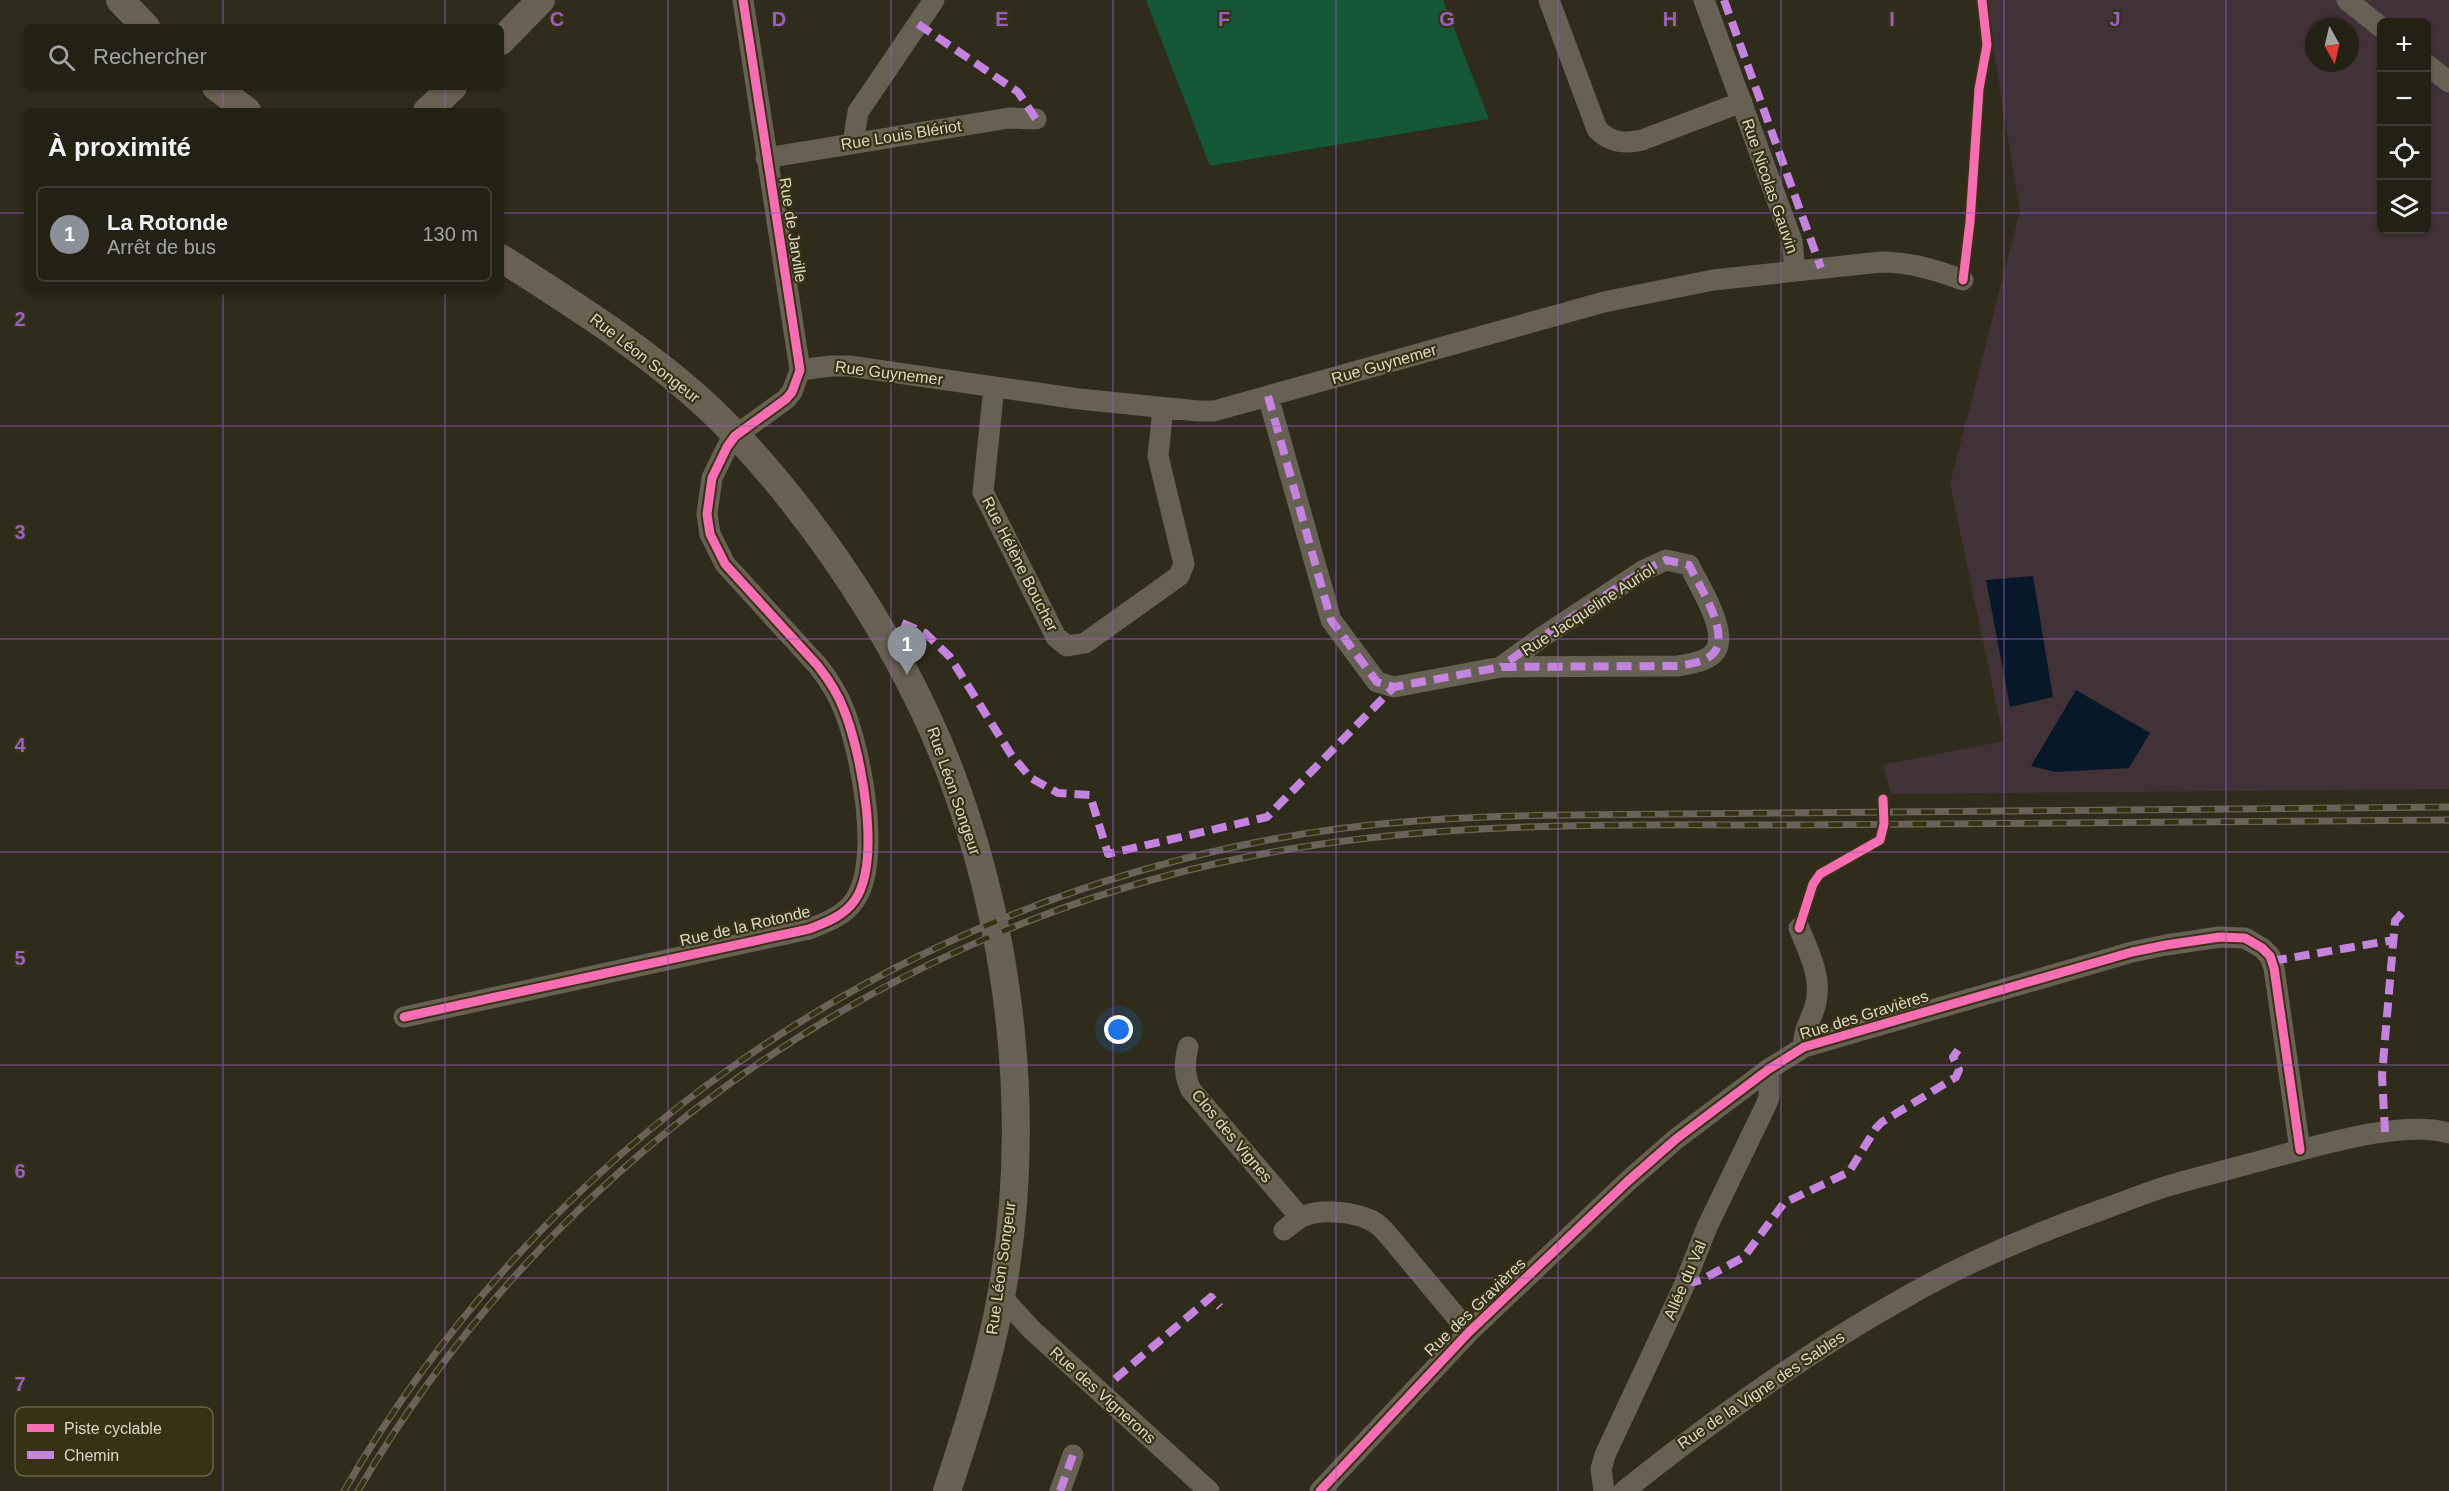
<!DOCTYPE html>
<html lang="fr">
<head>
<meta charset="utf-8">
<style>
	:root { --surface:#232114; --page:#2b291d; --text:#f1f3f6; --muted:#a3a3a0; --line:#403e34; --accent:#8c9099 }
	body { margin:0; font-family:Arial,sans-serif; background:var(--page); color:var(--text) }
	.controls { position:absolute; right:18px; top:18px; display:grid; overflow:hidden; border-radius:9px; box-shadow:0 2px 4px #0004 }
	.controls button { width:54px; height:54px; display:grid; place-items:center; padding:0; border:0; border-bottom:2px solid var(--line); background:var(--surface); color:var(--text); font:30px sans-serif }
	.compass { position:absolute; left:2305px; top:18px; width:54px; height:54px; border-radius:50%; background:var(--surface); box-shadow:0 2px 4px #0004; rotate:172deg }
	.you { position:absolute; left:1119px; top:1030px; width:21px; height:21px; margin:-15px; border:4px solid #fff; border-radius:50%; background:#1a73e8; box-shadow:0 0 0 9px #1a73e833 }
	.badge { display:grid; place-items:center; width:39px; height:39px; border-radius:50%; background:var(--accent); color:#fff; font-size:20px; font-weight:700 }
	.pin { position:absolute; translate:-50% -50px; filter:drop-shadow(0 2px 3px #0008) }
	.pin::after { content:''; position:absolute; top:32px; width:21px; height:18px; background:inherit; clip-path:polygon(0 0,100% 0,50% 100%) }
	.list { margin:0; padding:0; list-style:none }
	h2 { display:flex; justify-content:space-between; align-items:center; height:78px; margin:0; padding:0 24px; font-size:26px }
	h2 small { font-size:20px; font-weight:400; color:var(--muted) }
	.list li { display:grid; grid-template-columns:39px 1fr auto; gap:18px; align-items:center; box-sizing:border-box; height:96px; margin:0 12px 12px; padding:0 12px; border:2px solid var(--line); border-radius:9px }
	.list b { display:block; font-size:22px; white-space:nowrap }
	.list p { margin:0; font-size:20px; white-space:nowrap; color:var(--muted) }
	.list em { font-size:20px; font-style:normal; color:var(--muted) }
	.icon { flex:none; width:33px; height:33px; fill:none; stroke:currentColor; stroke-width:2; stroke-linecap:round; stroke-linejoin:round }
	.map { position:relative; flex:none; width:2449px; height:1491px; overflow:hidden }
	.search { position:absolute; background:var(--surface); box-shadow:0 2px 4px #0004; left:24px; top:24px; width:480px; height:66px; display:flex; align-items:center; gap:15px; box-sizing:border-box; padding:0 21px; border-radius:9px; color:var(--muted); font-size:22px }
	.panel { position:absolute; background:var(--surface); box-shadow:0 2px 4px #0004; left:24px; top:108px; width:480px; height:186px; border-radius:9px }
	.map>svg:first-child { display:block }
	.industrial { fill:#413238; fill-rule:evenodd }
	.green { fill:#155836 }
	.water { fill:#071829 }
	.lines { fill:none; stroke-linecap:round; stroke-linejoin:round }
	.street { stroke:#666153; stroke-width:21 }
	.secondary { stroke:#696252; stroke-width:28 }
	.rail-casing { stroke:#696457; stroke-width:7 }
	.rail { stroke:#373213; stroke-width:4.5; stroke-dasharray:14; stroke-linecap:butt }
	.quiet { stroke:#c483df; stroke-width:8; stroke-dasharray:15 8; stroke-linecap:butt }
	.cycleway-casing { stroke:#373213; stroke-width:13 }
	.cycleway { stroke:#f96db3; stroke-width:9 }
	.grid { fill:none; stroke:#9860c2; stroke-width:1.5; stroke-opacity:0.55 }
	.labels { text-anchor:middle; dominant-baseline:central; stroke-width:4.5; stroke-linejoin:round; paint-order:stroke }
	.street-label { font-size:16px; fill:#dcd9c8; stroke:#373213 }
	.key { fill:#373213; stroke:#696449; stroke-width:1.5 }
	.key-label { font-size:16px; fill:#dcd9c8 }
	.grid-label { font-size:20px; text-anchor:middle; font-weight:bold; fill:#9860c2; stroke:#373213; stroke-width:4.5; stroke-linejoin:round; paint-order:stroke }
</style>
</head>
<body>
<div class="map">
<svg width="2449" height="1491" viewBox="0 0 2449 1491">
	<rect width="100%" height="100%" fill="#2f2c1b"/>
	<!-- industrial -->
	<path class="industrial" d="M 1985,0 L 2449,0 L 2449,789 L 1891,794 L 1883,765 L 2004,741 L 1950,484 L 2020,211 ZM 2382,22 L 2426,22 L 2426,230 L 2382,230 ZM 2314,27 L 2350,27 L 2350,63 L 2314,63 Z"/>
	<!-- green -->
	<path class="green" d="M 1146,0 L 1443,0 L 1489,119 L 1210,166 Z"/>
	<!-- water -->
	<path class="water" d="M 2033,576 L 2053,697 L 2010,707 L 1986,580 Z
		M 2076,690 L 2150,733 L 2129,768 L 2055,772 L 2031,766 Z"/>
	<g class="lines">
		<!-- street -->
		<path class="street" d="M 1549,0 L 1597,129 C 1610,143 1625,144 1642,140 L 1742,102
			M 1704,0 L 1792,241 L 1795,271
			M 2347,0 L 2382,28
			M 2426,64 L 2449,82
			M 853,143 L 858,112 L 934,0
			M 766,158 L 1009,118 L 1036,119
			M 800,370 L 831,366 L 849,366 L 1079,399 L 1198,411 L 1214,411 L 1604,302 L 1713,280 L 1881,262 C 1910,262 1936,270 1963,280
			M 994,387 L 983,492 L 1056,637 L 1067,646 L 1085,643 L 1179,576 L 1184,564 L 1158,456 L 1163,408
			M 1268,396 L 1331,620 L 1377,682 L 1394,687 L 1501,667 L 1678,666 C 1688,664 1700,663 1709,657 C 1736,641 1699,586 1689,565 L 1666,560 L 1644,570 L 1542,637 L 1501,667
			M 1799,928 C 1808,950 1822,977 1816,1002 C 1813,1018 1802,1030 1804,1047
			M 404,1017 L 809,929 C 827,922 844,916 855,900 C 882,860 861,752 844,710 C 838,694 829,680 818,666 L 725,564 L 710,534 L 707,514 L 712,478 L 727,447 L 735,436 L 786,399 L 792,392 L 800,370 L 743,0
			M 1188,1047 C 1184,1063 1184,1075 1191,1090 L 1300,1217
			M 1284,1230 C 1291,1225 1298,1217 1307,1215 C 1323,1209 1352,1212 1368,1219 C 1377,1222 1383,1229 1389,1236 L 1469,1332
			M 1001,1296 L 1031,1329 L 1209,1491
			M 1060,1491 L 1073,1455
			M 1320,1491 L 1469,1332 L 1628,1181 L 1676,1139 L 1769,1069 L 1804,1047 L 2132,952 L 2166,945 L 2220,937 L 2245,938 L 2262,948 L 2270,956 L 2274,968 L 2300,1150
			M 1604,1491 L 1601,1469 L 1605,1455 L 1683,1288 L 1707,1227 L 1766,1105 L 1769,1097 L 1769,1069
			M 1624,1491 C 1713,1420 1804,1354 1904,1298 C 1966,1262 2034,1234 2101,1210 C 2124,1202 2147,1192 2171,1185 C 2206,1175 2242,1166 2278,1156 C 2325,1144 2403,1120 2449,1133"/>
		<!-- secondary -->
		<path class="secondary" d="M 120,0 L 146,27
			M 501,41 L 541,0
			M 216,87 L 247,111
			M 427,111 L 453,87
			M 501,258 C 574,305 647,350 710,409 C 757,454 798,505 835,558 C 880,623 919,692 948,766 C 1012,932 1033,1122 1001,1297 C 989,1363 968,1427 947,1491"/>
		<defs>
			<path id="rail" d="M 344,1491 C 542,1149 880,914 1268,840 C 1368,821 1469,816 1570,815 L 2449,807
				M 358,1491 C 543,1173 864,941 1223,862 C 1410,820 1603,825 1794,825 C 2012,823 2231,822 2449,820"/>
		</defs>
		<!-- rail casing -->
		<use href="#rail" class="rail-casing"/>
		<!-- rail -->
		<use href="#rail" class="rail"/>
		<!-- quiet -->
		<path class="quiet" d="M 1724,0 L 1821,268
			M 918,24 L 1018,92 L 1036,119
			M 1268,396 L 1331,620 L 1377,682 L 1394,687 L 1501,667 L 1678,666 C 1688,664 1700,663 1709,657 C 1736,641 1699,586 1689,565 L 1666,560 L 1644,570 L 1542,637 L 1501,667
			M 902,623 L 925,633 L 950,657 L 1012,756 L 1031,778 L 1058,793 L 1090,795 L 1108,854 L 1267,817 L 1394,687
			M 2272,961 L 2394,940
			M 2385,1132 L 2382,1075 L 2395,921 L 2403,912
			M 1686,1280 L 1694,1282 L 1701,1280 L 1744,1257 L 1784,1203 L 1849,1172 L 1876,1128 L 1882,1122 L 1956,1077 L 1959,1070 L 1953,1057 L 1958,1050
			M 1115,1379 L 1211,1297 L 1220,1307
			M 1060,1491 L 1073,1455"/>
		<defs>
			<path id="cycleway" d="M 1963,280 L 1970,222 L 1979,89 L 1987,45 L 1982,0
				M 1799,928 L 1813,884 L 1820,874 L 1880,840 L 1884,824 L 1883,799
				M 404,1017 L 809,929 C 827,922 844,916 855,900 C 882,860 861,752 844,710 C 838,694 829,680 818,666 L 725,564 L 710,534 L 707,514 L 712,478 L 727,447 L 735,436 L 786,399 L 792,392 L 800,370 L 743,0
				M 1320,1491 L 1469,1332 L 1628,1181 L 1676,1139 L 1769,1069 L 1804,1047 L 2132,952 L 2166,945 L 2220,937 L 2245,938 L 2262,948 L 2270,956 L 2274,968 L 2300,1150"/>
		</defs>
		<!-- cycleway casing -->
		<use href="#cycleway" class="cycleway-casing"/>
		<!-- cycleway -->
		<use href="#cycleway" class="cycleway"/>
	</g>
	<!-- grid -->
	<path class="grid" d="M 223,0 L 223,27M 445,0 L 445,27M 668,0 L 668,1491M 891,0 L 891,1491M 1113,0 L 1113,1491M 1336,0 L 1336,1491M 1558,0 L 1558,1491M 1781,0 L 1781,1491M 2004,0 L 2004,1491M 2226,0 L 2226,1491M 223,87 L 223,111M 445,87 L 445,111M 0,213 L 27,213M 501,213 L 2382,213M 2426,213 L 2449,213M 223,291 L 223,1491M 445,291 L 445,1491M 0,426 L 2449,426M 0,639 L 2449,639M 0,852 L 2449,852M 0,1065 L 2449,1065M 0,1278 L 2449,1278"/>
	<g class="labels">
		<!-- street labels -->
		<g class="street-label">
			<text transform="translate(901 135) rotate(-9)">Rue Louis Blériot</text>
			<text transform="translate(1770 186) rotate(71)">Rue Nicolas Gauvin</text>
			<text transform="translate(793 230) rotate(81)">Rue de Jarville</text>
			<text transform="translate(645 358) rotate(38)">Rue Léon Songeur</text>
			<text transform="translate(1384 364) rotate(-16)">Rue Guynemer</text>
			<text transform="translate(889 373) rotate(7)">Rue Guynemer</text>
			<text transform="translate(1020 564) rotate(63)">Rue Hélène Boucher</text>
			<text transform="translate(1588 610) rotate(-33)">Rue Jacqueline Auriol</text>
			<text transform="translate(954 791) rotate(71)">Rue Léon Songeur</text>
			<text transform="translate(745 926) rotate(-13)">Rue de la Rotonde</text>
			<text transform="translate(1864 1015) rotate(-17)">Rue des Gravières</text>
			<text transform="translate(1232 1136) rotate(50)">Clos des Vignes</text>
			<text transform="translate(1001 1268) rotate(-82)">Rue Léon Songeur</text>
			<text transform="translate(1685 1280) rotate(-67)">Allée du Val</text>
			<text transform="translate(1475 1307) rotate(-44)">Rue des Gravières</text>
			<text transform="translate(1761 1390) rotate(-34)">Rue de la Vigne des Sables</text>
			<text transform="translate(1103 1395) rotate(42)">Rue des Vignerons</text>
		</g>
	</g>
	<!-- legend -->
	<rect x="15" y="1407" width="198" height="69" rx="9" class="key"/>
	<rect x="27" y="1424" width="27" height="8" fill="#f96db3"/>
	<rect x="27" y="1451" width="27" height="8" fill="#c483df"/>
	<g class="key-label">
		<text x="64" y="1434">Piste cyclable</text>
		<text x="64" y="1461">Chemin</text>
	</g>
	<g class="grid-label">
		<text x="557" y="26">C</text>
		<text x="779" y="26">D</text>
		<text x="1002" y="26">E</text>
		<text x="1224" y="26">F</text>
		<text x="1447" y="26">G</text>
		<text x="1670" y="26">H</text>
		<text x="1892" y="26">I</text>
		<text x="2115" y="26">J</text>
		<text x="20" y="326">2</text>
		<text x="20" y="539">3</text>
		<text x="20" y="752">4</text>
		<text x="20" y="965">5</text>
		<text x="20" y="1178">6</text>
		<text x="20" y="1391">7</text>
	</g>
</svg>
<div class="controls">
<button>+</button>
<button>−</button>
<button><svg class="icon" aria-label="locate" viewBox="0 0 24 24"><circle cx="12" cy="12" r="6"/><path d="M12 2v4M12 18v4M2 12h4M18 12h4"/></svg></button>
<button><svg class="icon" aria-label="layers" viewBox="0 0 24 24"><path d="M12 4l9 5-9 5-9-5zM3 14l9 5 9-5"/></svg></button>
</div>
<svg class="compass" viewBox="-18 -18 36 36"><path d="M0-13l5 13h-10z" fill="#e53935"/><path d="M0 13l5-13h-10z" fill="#a3a3a0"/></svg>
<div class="you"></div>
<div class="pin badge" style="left:907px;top:675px">1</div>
<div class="search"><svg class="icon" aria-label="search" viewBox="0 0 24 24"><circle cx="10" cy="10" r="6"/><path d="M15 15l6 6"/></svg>Rechercher</div>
<section class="panel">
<h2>À proximité<small></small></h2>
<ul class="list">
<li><span class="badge">1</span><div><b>La Rotonde</b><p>Arrêt de bus</p></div><em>130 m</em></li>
</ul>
</section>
</div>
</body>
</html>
